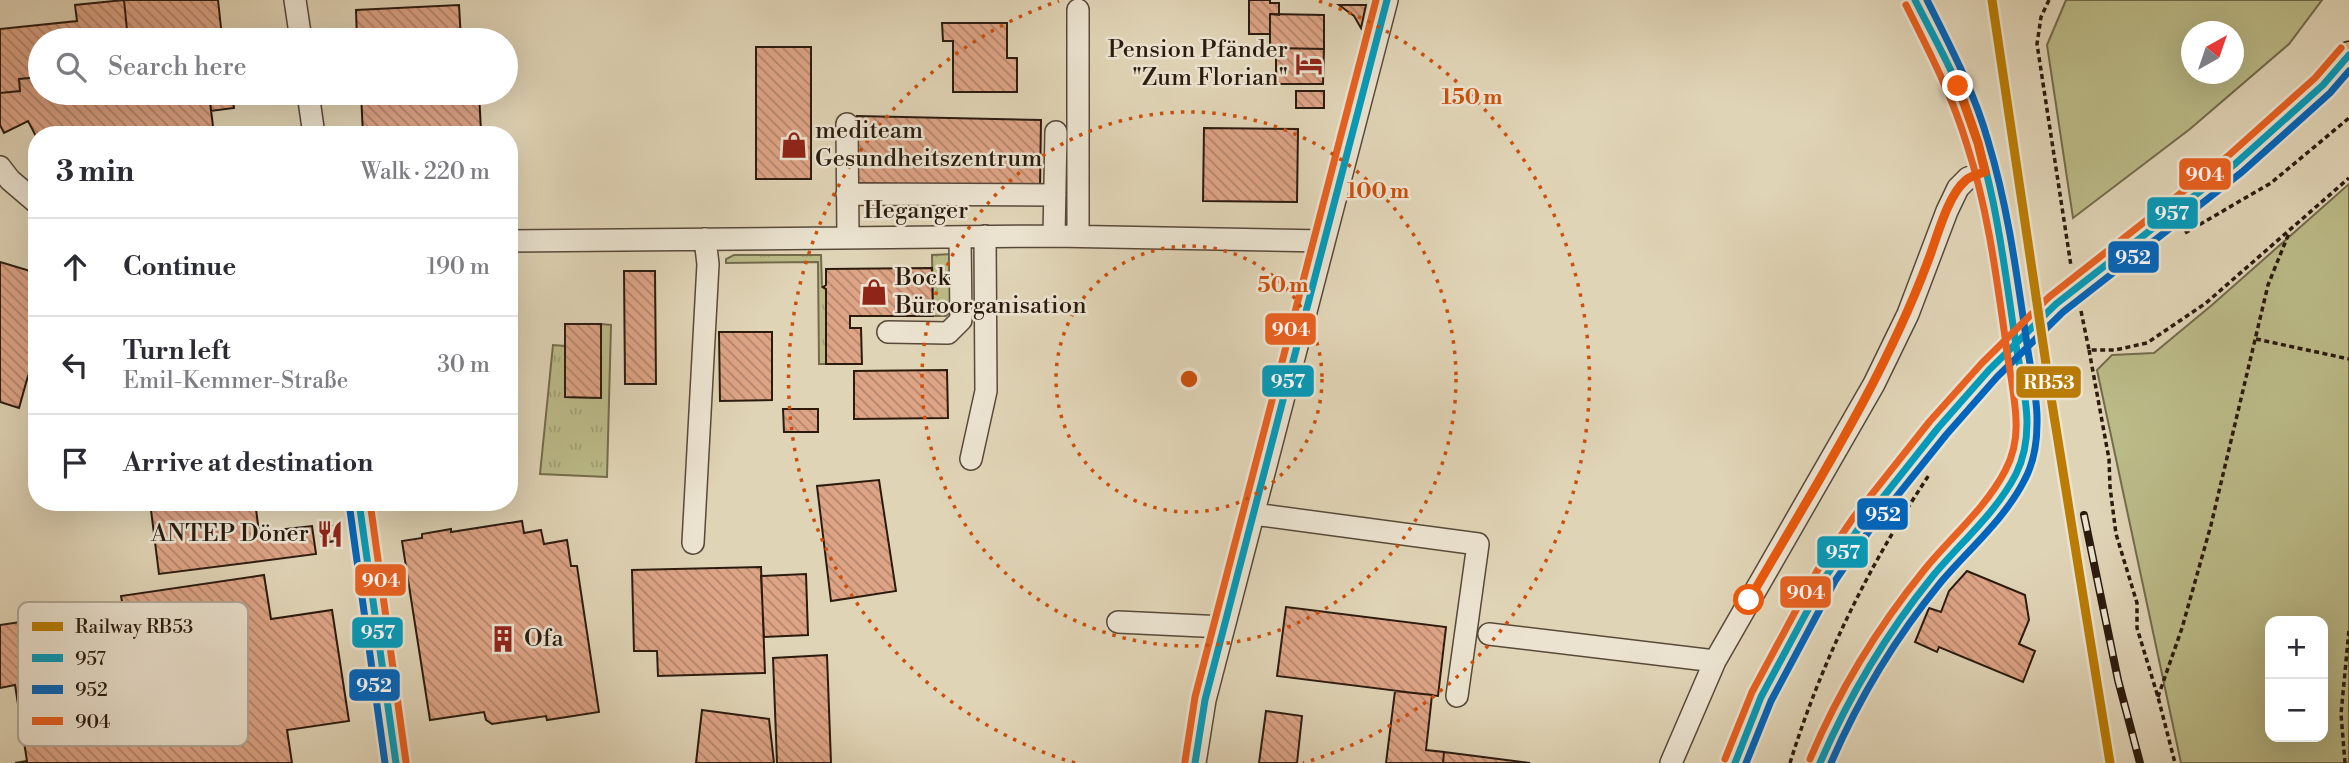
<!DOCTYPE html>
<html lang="en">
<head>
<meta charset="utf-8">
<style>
	:root { --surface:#fff; --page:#f2f2f3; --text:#2b2b33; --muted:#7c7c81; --line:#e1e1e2 }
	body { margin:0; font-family:"Libre Bodoni",serif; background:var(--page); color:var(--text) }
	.controls { position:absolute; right:21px; bottom:21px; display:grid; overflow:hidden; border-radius:14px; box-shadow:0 7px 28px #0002 }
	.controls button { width:63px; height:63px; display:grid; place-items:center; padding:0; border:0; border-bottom:2px solid var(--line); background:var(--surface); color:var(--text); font:35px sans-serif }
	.compass { position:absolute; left:2181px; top:21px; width:63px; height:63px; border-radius:50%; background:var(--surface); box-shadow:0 7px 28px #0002; rotate:40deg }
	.stop { position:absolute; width:21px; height:21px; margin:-16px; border:5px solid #ea580c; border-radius:50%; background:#fff }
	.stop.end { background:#ea580c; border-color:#fff; box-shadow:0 2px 7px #0008 }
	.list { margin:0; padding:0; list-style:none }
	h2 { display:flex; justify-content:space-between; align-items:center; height:91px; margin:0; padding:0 28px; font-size:30px }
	h2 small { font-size:23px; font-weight:400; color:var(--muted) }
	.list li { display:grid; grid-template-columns:46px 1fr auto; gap:21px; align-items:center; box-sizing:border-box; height:98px; padding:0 28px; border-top:2px solid var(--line) }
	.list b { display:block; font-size:26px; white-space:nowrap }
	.list p { margin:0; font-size:23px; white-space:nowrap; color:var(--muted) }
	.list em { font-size:23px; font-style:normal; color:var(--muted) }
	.icon { flex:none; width:38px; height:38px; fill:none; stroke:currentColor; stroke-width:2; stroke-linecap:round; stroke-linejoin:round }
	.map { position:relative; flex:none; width:2349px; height:763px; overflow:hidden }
	.search { position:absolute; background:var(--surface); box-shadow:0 7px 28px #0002; left:28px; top:28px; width:490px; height:77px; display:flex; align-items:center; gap:18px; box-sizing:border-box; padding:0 24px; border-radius:38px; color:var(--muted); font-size:26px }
	.panel { position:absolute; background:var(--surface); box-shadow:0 7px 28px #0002; left:28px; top:126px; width:490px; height:385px; border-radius:28px }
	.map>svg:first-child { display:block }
	.grass { fill:url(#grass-tufts); stroke:#736b4c; stroke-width:2 }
	.garden { fill:#bb8; stroke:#736b4c; stroke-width:2; fill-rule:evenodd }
	.building { fill:url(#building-back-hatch); stroke:#2b1b0f; stroke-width:2 }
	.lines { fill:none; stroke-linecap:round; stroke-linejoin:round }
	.minor-casing { stroke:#584939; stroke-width:24 }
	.major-casing { stroke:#2b1b0f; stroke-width:29 }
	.path { stroke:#2b1b0f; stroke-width:3.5; stroke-dasharray:5 3.5; stroke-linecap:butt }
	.minor { stroke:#ebe3d0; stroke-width:21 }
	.major { stroke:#e0ba7b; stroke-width:26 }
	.rail-casing { stroke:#2b1b0f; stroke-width:8 }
	.rail { stroke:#ebe3d0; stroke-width:5; stroke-dasharray:16; stroke-linecap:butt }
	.major-bridge-casing { stroke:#2b1b0f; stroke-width:29; stroke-linecap:butt }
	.major-bridge { stroke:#e0ba7b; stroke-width:26 }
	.bus-1-casing { stroke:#ebe3d0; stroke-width:12 }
	.bus-2-casing { stroke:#ebe3d0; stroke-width:12 }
	.bus-3-casing { stroke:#ebe3d0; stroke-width:12 }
	.bus-1 { stroke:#049bbb; stroke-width:7 }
	.bus-2 { stroke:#0065bd; stroke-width:7 }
	.bus-3 { stroke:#e86121; stroke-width:7 }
	.rail-1-casing { stroke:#ebe3d0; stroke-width:14 }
	.rail-1 { stroke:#ba7c04; stroke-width:9 }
	.route { stroke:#ea580c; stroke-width:9 }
	.ring { fill:none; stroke:#cc500c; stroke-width:3.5; stroke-dasharray:3.5 7 }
	.labels { text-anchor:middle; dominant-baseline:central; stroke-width:5; stroke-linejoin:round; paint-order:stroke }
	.poi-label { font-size:24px; fill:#2b1b0f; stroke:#ebe3d0; text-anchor:start }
	.street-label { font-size:24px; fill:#2b1b0f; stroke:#ebe3d0 }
	.key { fill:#ebe3d0; stroke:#b1a796; stroke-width:2 }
	.key-label { font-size:19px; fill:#2b1b0f }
	.centre { fill:#cc500c; stroke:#ebe3d0; stroke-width:3.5 }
	.ring-label { font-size:21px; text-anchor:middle; font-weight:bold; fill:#cc500c; stroke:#ebe3d0; stroke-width:5; stroke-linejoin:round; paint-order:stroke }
	.line-badge { stroke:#ebe3d0; stroke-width:2.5 }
	.badge-label { font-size:19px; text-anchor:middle; font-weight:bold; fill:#fff }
</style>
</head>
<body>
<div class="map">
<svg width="2349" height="763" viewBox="0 0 2349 763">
	<defs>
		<pattern id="grass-tufts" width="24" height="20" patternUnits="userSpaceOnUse" patternTransform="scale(1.75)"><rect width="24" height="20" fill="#bb8"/><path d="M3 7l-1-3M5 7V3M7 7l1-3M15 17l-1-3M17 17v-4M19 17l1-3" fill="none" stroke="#a1a074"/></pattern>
		<pattern id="building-back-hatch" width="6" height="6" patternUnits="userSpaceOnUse" patternTransform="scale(1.75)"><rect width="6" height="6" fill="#dea486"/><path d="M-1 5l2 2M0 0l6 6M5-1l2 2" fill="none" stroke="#b4856c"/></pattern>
	</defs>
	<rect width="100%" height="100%" fill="#e0d4b6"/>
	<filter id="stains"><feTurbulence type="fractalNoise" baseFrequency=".00286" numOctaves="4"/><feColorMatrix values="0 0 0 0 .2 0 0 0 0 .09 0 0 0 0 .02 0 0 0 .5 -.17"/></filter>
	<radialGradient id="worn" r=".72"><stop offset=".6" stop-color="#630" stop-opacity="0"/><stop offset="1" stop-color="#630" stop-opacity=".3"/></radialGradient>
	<!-- grass -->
	<path class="grass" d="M 953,254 L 953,310 L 946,316 L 933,316 L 932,255 Z
		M 734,255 L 821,255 L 822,287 L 826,289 L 826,364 L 819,364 L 818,262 L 726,263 L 726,259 Z
		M 601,324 L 611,325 L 607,477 L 540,474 L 553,345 L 565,346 L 565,397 L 600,398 Z"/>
	<!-- garden -->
	<path class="garden" d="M 2066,0 L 2322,0 L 2289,44 L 2190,129 L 2073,218 L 2047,45 ZM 2192,32 L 2234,32 L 2234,74 L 2192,74 Z
		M 2349,184 L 2349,763 L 2181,763 L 2097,370 L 2112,355 L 2154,353 L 2212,305 ZM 2270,621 L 2323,621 L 2323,737 L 2270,737 Z"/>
	<!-- building -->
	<path class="building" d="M 124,0 L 218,0 L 222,37 L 196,40 L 128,40 Z
		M 124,0 L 128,40 L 40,40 L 40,77 L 19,79 L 20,91 L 0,93 L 0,29 L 77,21 L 75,5 Z
		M 1249,0 L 1270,0 L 1270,3 L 1279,3 L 1279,15 L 1270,14 L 1270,34 L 1249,34 Z
		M 459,5 L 461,40 L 357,40 L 356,10 Z
		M 1339,5 L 1366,5 L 1361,28 L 1354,16 Z
		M 1270,14 L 1324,15 L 1324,49 L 1270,48 Z
		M 942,23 L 1007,23 L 1007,58 L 1017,58 L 1017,92 L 953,92 L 953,41 L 943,41 Z
		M 756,47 L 811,47 L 811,179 L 756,179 Z
		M 1276,48 L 1324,49 L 1323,84 L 1276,84 Z
		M 40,77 L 40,93 L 209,93 L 214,135 L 37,135 L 37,138 L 28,121 L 4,133 L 0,125 L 0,93 L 20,91 L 19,79 Z
		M 1296,91 L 1324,91 L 1324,108 L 1296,108 Z
		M 209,93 L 232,93 L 234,108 L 211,111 Z
		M 361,93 L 479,93 L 481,131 L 363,135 Z
		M 857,116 L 1041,120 L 1040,187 L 856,183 Z
		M 1204,128 L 1298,129 L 1297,202 L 1203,201 Z
		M 0,262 L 30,271 L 32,264 L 37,266 L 37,379 L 28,376 L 19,408 L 0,402 Z
		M 932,268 L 933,316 L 850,316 L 850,328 L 861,328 L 862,364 L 826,364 L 826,289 L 823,287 L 826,285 L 826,269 Z
		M 624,271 L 655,271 L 656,384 L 625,384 Z
		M 565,324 L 601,324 L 601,398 L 565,397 Z
		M 719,332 L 772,332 L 772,400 L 720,401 Z
		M 947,370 L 948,418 L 854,419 L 854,371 Z
		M 783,409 L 818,409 L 818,432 L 784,432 Z
		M 879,480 L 896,591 L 831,601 L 817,486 Z
		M 150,502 L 255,502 L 259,532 L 312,526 L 316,554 L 159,574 Z
		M 522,521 L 524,533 L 541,530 L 544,544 L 567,540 L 571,566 L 577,566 L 599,712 L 547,720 L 546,716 L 492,724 L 486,720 L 484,712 L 430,720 L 402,541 L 422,538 L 422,534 L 451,529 L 451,532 Z
		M 340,525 L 342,540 L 322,543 L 320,528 Z
		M 761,567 L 765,673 L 658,676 L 657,651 L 634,651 L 632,570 Z
		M 1967,571 L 2025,595 L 2029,620 L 2019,644 L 2035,651 L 2023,682 L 1939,647 L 1937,652 L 1915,642 L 1929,608 L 1941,612 L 1949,591 Z
		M 806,574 L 808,635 L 764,637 L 761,576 Z
		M 264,575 L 271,619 L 332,610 L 349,721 L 287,730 L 292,763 L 15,763 L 27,761 L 15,685 L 0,688 L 0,625 L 123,607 L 121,596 Z
		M 1286,607 L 1446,627 L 1438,696 L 1277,676 Z
		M 827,655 L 831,763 L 777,763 L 773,658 Z
		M 1395,691 L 1432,695 L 1426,750 L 1444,752 L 1443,763 L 1386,763 Z
		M 702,710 L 769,719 L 774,763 L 696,763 Z
		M 1266,711 L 1302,716 L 1297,763 L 1259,763 Z
		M 1444,752 L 1530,763 L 1443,763 Z"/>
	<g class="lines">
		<defs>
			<path id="minor" d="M 295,0 L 301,40
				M 1078,10 L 1078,236
				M 308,93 L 314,135
				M 847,124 L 848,238
				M 0,167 L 10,180 L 37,203
				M 847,194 L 1055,195
				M 1054,236 L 1056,132
				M 509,241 L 1054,236 L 1324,241
				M 888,332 L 948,333 L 961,320 L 960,237
				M 971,459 L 986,391 L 985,236
				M 359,502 L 396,763
				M 1254,514 L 1478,544 L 1457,696
				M 693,543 L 708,264 L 705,239
				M 1118,622 L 1224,627
				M 1489,634 L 1715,661
				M 1195,763 L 1205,700 L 1387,0
				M 1671,763 L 1715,661 L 1874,384 L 1908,314 L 1947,211 L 1958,188 L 1968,178 L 1985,172
				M 1820,763 C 1843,706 1873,655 1910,606 C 1925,585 1941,566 1957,548 C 1981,521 2008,496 2021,462 C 2026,449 2026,434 2027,420 L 2009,293 L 1992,199 L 1978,143 L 1958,86 L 1915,0"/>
			<path id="major" d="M 2101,268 C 2188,203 2276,137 2349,55
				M 1735,763 C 1760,698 1790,635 1826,576 C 1872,502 1931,436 1989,370"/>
		</defs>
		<!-- minor casing -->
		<use href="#minor" class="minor-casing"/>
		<!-- major casing -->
		<use href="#major" class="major-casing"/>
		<!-- path -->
		<path class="path" d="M 2049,0 L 2041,17 L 2037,44 L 2071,266
			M 2185,233 L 2271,183 L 2349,118
			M 2081,311 L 2089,350 L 2115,350 L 2147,343 L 2206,303 L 2349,178
			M 2256,339 L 2349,359
			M 2089,350 L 2109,459 L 2110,487 L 2116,534 L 2137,603 L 2137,628 L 2158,697 L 2175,763
			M 2158,697 L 2182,628 L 2211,525 L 2268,285 L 2289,233
			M 1790,763 C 1822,660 1869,565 1929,475
			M 2345,763 L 2341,714 L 2349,630"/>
		<!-- minor -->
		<use href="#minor" class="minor"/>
		<!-- major -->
		<use href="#major" class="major"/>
		<defs>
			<path id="rail" d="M 2084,515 L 2118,680 L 2140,763"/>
		</defs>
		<!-- rail casing -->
		<use href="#rail" class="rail-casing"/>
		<!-- rail -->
		<use href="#rail" class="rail"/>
		<defs>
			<path id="major-bridge" d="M 1989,370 L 2056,304 L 2101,268"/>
		</defs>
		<!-- major-bridge casing -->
		<use href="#major-bridge" class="major-bridge-casing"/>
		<!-- major-bridge -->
		<use href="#major-bridge" class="major-bridge"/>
		<defs>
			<path id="bus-1" d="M 359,502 L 396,763
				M 1195,763 L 1205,700 L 1387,0
				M 1735,763 L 1761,697 L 1826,576 L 1861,525 L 1938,428 L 1989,370 L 2056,304 L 2235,164 L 2323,85 L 2349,55
				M 1820,763 C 1849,696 1886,634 1932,577 C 1960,543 1996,513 2016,474 C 2024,458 2027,441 2027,423 C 2027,396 2019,366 2015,339 C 2003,254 1992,165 1958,86 C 1945,56 1929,28 1915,0"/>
			<path id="bus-2" d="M 349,503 L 385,763
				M 1746,763 L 1771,701 L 1835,581 L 1869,531 L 1946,435 L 1997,377 L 2063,312 L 2242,172 L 2330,93 L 2349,71
				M 1831,763 C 1859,698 1896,637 1941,582 C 1969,549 2005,519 2025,479 C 2034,462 2037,443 2037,423 C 2038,397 2030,369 2027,344 C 2017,276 2008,207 1988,141 C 1974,91 1950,46 1927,0"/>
			<path id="bus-3" d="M 370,502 L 406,762
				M 1725,759 L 1752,692 L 1817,571 L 1853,518 L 1930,421 L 1982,363 L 2049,297 L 2228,156 L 2315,78 L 2341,48
				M 1810,759 C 1839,690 1878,627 1925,569 C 1951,537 1985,509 2005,471 C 2013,456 2017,438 2016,420 C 2015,393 2008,364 2005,337 C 1996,273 1987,206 1967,145 C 1952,95 1929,51 1906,5
				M 1185,761 L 1195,697 L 1376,0"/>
		</defs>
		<!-- bus-1 casing -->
		<use href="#bus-1" class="bus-1-casing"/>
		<!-- bus-2 casing -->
		<use href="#bus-2" class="bus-2-casing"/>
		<!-- bus-3 casing -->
		<use href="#bus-3" class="bus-3-casing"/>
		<!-- bus-1 -->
		<use href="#bus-1" class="bus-1"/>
		<!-- bus-2 -->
		<use href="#bus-2" class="bus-2"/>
		<!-- bus-3 -->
		<use href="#bus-3" class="bus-3"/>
		<defs>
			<path id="rail-1" d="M 1992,0 L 2050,391 L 2110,763"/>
		</defs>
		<!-- rail-1 casing -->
		<use href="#rail-1" class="rail-1-casing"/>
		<!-- rail-1 -->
		<use href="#rail-1" class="rail-1"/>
	</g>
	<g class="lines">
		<!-- route -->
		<path class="route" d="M 1749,600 C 1813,489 1883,381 1928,261 C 1937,238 1947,196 1966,180 C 1971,176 1979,174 1985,172 L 1978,143 L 1958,86"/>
	</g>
	<!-- distance rings -->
	<g class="ring">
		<circle cx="1189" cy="379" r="133"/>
		<circle cx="1189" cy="379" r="267"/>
		<path d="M1075 763A400 400 0 0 1 1059 1M1319 1A400 400 0 0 1 1303 763"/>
	</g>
	<!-- icons -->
	<defs>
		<symbol id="hotel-bare" viewBox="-9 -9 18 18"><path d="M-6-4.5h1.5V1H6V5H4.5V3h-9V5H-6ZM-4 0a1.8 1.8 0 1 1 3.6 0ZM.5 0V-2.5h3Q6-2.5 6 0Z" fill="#8f2418" stroke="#ebe3d0" stroke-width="2.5" paint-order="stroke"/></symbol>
		<symbol id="shop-bare" viewBox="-9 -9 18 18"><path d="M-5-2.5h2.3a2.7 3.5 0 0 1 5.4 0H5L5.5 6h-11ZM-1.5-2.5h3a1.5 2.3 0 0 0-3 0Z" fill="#8f2418" stroke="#ebe3d0" stroke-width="2.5" paint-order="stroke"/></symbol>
		<symbol id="restaurant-bare" viewBox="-9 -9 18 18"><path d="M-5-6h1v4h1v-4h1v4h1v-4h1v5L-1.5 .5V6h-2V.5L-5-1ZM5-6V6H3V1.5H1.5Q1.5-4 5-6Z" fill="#8f2418" stroke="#ebe3d0" stroke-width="2.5" paint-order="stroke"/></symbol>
		<symbol id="building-bare" viewBox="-9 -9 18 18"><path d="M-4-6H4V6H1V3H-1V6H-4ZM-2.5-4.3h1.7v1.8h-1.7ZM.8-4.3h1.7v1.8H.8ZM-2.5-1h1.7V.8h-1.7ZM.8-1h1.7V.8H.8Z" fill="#8f2418" stroke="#ebe3d0" stroke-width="2.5" paint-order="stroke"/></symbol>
	</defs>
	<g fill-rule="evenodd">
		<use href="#hotel-bare" x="1290" y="45" width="38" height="38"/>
		<use href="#shop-bare" x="775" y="126" width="38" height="38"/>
		<use href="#shop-bare" x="855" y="273" width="38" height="38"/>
		<use href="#restaurant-bare" x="311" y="515" width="38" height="38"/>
		<use href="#building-bare" x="484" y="620" width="38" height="38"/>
	</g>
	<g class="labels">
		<!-- poi labels -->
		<g class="poi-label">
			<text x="1288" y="50" text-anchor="end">Pension Pfänder<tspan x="1288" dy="28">"Zum Florian"</tspan></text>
			<text x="815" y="131">mediteam<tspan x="815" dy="28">Gesundheitszentrum</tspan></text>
			<text x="895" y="278">Bock<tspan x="895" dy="28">Büroorganisation</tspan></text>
			<text x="309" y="534" text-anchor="end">ANTEP Döner</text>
			<text x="524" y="639">Ofa</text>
		</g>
		<!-- street labels -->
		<g class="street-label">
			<text x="916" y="211">Heganger</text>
		</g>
	</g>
	<!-- legend -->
	<rect x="18" y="602" width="230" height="144" rx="10" class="key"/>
	<rect x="32" y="622" width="31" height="9" fill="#ba7c04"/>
	<rect x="32" y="654" width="31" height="8" fill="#049bbb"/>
	<rect x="32" y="685" width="31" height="9" fill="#0065bd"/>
	<rect x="32" y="717" width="31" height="8" fill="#e86121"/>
	<g class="key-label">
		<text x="75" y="633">Railway RB53</text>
		<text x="75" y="665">957</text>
		<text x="75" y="696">952</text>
		<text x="75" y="728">904</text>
	</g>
	<circle cx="1189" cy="379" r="10" class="centre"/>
	<g class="ring-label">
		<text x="1472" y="104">150 m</text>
		<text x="1378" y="198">100 m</text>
		<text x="1283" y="292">50 m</text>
	</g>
	<g class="line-badge">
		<rect x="2178" y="157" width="54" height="34" rx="7" fill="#e86121"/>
		<rect x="2146" y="196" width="53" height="34" rx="7" fill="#049bbb"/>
		<rect x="2107" y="240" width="53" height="34" rx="7" fill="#0065bd"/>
		<rect x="1264" y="312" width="53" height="34" rx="7" fill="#e86121"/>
		<rect x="1261" y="364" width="54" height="34" rx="7" fill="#049bbb"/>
		<rect x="2015" y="365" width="67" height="34" rx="7" fill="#ba7c04"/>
		<rect x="1856" y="497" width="53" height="34" rx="7" fill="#0065bd"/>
		<rect x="1816" y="535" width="53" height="34" rx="7" fill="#049bbb"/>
		<rect x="354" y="563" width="53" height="34" rx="7" fill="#e86121"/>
		<rect x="1779" y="575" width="53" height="34" rx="7" fill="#e86121"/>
		<rect x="351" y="616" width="53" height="33" rx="7" fill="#049bbb"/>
		<rect x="348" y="668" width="53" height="34" rx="7" fill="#0065bd"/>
	</g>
	<g class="badge-label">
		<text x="2205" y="181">904</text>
		<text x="2172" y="220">957</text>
		<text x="2133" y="264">952</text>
		<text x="1291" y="336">904</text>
		<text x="1288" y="388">957</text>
		<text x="2049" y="389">RB53</text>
		<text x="1883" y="521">952</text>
		<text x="1843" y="559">957</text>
		<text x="381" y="587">904</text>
		<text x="1806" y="599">904</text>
		<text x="378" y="639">957</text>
		<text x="374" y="692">952</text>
	</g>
	<rect width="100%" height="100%" filter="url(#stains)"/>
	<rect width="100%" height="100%" fill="url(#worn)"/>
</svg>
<div class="controls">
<button>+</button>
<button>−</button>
</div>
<svg class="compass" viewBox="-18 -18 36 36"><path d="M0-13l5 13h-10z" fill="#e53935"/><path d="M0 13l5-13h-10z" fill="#7c7c81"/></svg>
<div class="stop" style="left:1749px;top:600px"></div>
<div class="stop end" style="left:1958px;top:86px"></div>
<div class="search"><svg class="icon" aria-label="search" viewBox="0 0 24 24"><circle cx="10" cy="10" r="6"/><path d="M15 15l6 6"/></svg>Search here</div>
<section class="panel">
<h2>3 min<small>Walk · 220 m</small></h2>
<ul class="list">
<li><svg class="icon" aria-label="ahead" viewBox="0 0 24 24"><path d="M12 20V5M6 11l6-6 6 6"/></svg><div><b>Continue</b></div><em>190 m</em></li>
<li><svg class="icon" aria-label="left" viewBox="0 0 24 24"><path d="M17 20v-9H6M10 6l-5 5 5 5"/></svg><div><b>Turn left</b><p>Emil-Kemmer-Straße</p></div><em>30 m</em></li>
<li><svg class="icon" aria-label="arrive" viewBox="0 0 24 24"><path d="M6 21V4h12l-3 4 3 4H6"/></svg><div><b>Arrive at destination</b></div></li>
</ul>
</section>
</div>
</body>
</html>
